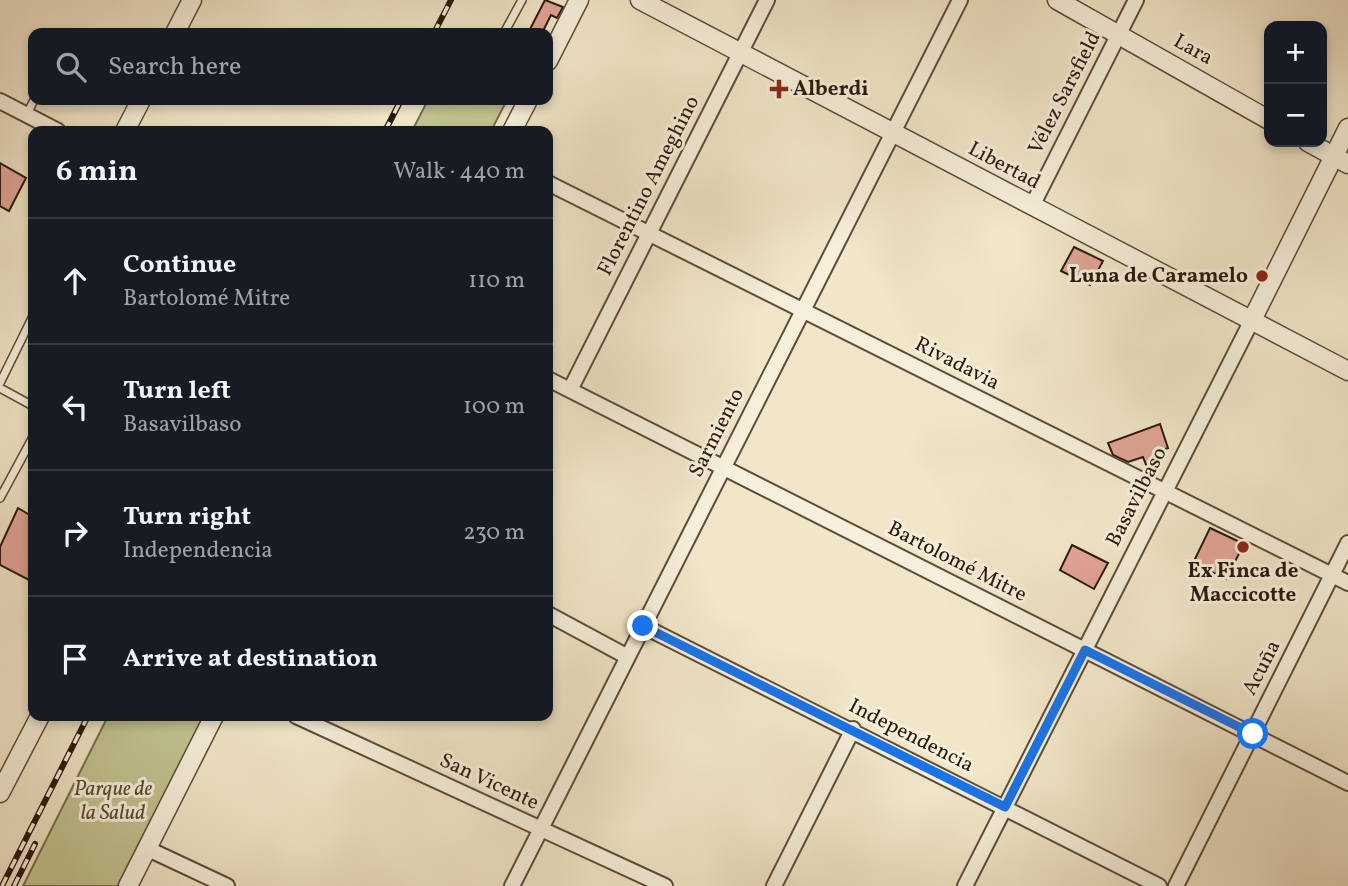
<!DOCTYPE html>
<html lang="en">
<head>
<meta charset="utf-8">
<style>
	:root { --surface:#171b24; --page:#242831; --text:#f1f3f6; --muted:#9ea1a6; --line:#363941 }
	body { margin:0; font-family:Vollkorn,serif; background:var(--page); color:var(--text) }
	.controls { position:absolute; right:21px; top:21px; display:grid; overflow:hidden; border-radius:14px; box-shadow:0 4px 10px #0003 }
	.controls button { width:63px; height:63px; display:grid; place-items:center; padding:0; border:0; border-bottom:2px solid var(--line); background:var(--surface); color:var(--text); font:35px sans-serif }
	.stop { position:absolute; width:21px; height:21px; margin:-16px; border:5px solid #1a73e8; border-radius:50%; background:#fff }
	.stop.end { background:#1a73e8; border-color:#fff; box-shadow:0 2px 7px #0008 }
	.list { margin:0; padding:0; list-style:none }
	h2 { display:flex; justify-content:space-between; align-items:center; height:91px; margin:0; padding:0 28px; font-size:30px }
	h2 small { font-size:23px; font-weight:400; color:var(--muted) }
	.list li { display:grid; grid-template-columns:46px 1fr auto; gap:21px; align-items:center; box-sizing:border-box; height:126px; padding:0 28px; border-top:2px solid var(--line) }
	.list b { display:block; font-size:26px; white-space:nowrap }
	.list p { margin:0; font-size:23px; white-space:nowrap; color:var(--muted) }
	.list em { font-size:23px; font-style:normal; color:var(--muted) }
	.icon { flex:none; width:38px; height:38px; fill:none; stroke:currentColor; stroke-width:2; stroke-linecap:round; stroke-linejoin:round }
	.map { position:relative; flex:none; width:1348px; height:886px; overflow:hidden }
	.search { position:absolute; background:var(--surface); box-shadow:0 4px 10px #0003; left:28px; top:28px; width:525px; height:77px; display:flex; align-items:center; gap:18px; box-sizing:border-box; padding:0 24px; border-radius:14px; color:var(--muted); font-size:26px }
	.panel { position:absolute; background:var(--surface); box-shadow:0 4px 10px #0003; left:28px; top:126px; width:525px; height:595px; border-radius:14px }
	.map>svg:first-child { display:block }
	.green { fill:#c1c391; stroke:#766e4e; stroke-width:2 }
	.building { fill:#e3a497; stroke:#2a180a; stroke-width:2 }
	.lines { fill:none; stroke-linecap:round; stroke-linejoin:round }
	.service-casing { stroke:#5c4c3a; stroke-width:10 }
	.minor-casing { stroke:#5c4c3a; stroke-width:18 }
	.tertiary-casing { stroke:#5c4c3a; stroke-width:21 }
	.service { stroke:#f6efdb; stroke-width:7 }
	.minor { stroke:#f6efdb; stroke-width:14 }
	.tertiary { stroke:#f6efdb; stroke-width:18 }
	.rail-casing { stroke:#2a180a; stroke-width:6 }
	.rail { stroke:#f6efdb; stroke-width:3.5; stroke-dasharray:10; stroke-linecap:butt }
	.route { stroke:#1a73e8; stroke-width:9 }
	.poi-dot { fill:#8f2418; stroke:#f6efdb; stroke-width:2.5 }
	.labels { text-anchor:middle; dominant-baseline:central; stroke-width:6; stroke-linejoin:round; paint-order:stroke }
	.street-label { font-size:21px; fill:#2a180a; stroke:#f6efdb }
	.poi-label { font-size:21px; font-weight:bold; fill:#2a180a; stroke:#f6efdb; text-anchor:start }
	.park-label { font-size:21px; font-style:italic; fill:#574b32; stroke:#f6efdb }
</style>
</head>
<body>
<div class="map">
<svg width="1348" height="886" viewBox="0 0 1348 886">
	<rect width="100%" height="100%" fill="#f1e6c8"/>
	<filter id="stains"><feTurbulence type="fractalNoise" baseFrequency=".00286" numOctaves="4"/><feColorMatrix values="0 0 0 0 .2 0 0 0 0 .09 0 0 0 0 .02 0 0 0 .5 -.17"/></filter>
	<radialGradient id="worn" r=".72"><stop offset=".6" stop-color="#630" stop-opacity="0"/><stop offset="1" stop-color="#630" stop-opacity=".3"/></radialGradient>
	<!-- green -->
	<path class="green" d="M 428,100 L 507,100 L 491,131 L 412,131 Z
		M 108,716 L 204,716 L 118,886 L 23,886 Z"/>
	<!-- building -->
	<path class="building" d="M 545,0 L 563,7 L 557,18 L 551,15 L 542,33 L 528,33 Z
		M 0,163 L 26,178 L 9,211 L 0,206 Z
		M 1074,247 L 1103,261 L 1090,285 L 1061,271 Z
		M 1160,424 L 1168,448 L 1153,453 L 1157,466 L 1148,470 L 1143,457 L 1128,462 L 1113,455 L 1108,443 Z
		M 18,508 L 33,517 L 33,582 L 0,565 L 0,547 Z
		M 1210,528 L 1244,544 L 1226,579 L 1193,563 Z
		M 1072,545 L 1108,563 L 1094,589 L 1060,570 Z"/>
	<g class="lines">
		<defs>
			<path id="service" d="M 504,33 L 522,0
				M 27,114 L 34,100
				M 0,383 L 33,316
				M 0,388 L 33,406
				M 0,498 L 33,437"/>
			<path id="minor" d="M 0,101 L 58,131
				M 548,183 L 1348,583
				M 1032,206 L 1136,0
				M 548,379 L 1348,783
				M 570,390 L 767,0
				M 548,614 L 626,656
				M 643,626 L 1159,886
				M 296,716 L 665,886
				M 146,848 L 227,886
				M 512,886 L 960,0
				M 774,886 L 853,729
				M 965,886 L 1252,320
				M 1176,886 L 1348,543"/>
			<path id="tertiary" d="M 640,0 L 1348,371
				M 1057,0 L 1269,120
				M 175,33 L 192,0
				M 548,61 L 579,0
				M 125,131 L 141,100
				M 512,131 L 528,100
				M 1308,142 L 1348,164
				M 1252,320 L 1348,128
				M 0,793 L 40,716
				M 128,886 L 214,716"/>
		</defs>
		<!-- service casing -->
		<use href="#service" class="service-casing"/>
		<!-- minor casing -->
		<use href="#minor" class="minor-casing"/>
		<!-- tertiary casing -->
		<use href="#tertiary" class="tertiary-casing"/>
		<!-- service -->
		<use href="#service" class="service"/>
		<!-- minor -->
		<use href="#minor" class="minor"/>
		<!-- tertiary -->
		<use href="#tertiary" class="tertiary"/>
		<defs>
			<path id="rail" d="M 434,33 L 451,0
				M 385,131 L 401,100
				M 2,886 L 88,716
				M 14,886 L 35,844"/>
		</defs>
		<!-- rail casing -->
		<use href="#rail" class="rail-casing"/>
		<!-- rail -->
		<use href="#rail" class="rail"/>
	</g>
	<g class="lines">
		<!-- route -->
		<path class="route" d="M 643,626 L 1005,807 L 1085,650 L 1253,734"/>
	</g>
	<!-- markers -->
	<g class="poi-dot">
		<path d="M775.5 78.5h7v7h7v7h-7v7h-7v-7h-7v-7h7z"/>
		<circle cx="1262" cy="276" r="7"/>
		<circle cx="1243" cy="547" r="7"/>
	</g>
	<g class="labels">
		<!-- street labels -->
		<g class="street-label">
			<text transform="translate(1193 50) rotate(29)">Lara</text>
			<text transform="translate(1065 93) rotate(-63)">Vélez Sarsfield</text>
			<text transform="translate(1004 166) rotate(28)">Libertad</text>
			<text transform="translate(649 186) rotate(-63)">Florentino Ameghino</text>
			<text transform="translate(957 364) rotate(27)">Rivadavia</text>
			<text transform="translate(717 433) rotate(-63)">Sarmiento</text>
			<text transform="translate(1137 497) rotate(-63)">Basavilbaso</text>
			<text transform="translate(957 562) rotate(27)">Bartolomé Mitre</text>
			<text transform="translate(1262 668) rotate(-63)">Acuña</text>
			<text transform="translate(911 736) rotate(27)">Independencia</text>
			<text transform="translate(489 782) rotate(25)">San Vicente</text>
		</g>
		<!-- poi labels -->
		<g class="poi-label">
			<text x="793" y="89">Alberdi</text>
			<text x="1248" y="276" text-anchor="end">Luna de Caramelo</text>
			<text x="1243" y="571" text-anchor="middle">Ex Finca de<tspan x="1243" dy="24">Maccicotte</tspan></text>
		</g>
		<!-- park labels -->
		<g class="park-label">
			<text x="113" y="789">Parque de<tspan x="113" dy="24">la Salud</tspan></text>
		</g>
	</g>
	<rect width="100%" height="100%" filter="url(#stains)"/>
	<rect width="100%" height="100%" fill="url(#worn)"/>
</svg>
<div class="controls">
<button>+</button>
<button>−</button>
</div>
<div class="stop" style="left:1253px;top:734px"></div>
<div class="stop end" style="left:643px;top:626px"></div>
<div class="search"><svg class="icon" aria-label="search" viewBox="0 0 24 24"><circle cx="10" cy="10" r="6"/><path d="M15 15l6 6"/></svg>Search here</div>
<section class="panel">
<h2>6 min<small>Walk · 440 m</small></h2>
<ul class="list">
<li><svg class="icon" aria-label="ahead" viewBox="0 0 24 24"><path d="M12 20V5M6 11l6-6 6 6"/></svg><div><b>Continue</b><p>Bartolomé Mitre</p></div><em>110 m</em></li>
<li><svg class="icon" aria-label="left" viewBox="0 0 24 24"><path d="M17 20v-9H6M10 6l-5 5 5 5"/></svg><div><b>Turn left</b><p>Basavilbaso</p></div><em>100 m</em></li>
<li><svg class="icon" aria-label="right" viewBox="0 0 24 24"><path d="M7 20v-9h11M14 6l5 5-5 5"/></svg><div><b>Turn right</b><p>Independencia</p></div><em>230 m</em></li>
<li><svg class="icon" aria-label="arrive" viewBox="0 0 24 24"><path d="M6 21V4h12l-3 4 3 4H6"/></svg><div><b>Arrive at destination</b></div></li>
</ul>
</section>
</div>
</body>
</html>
